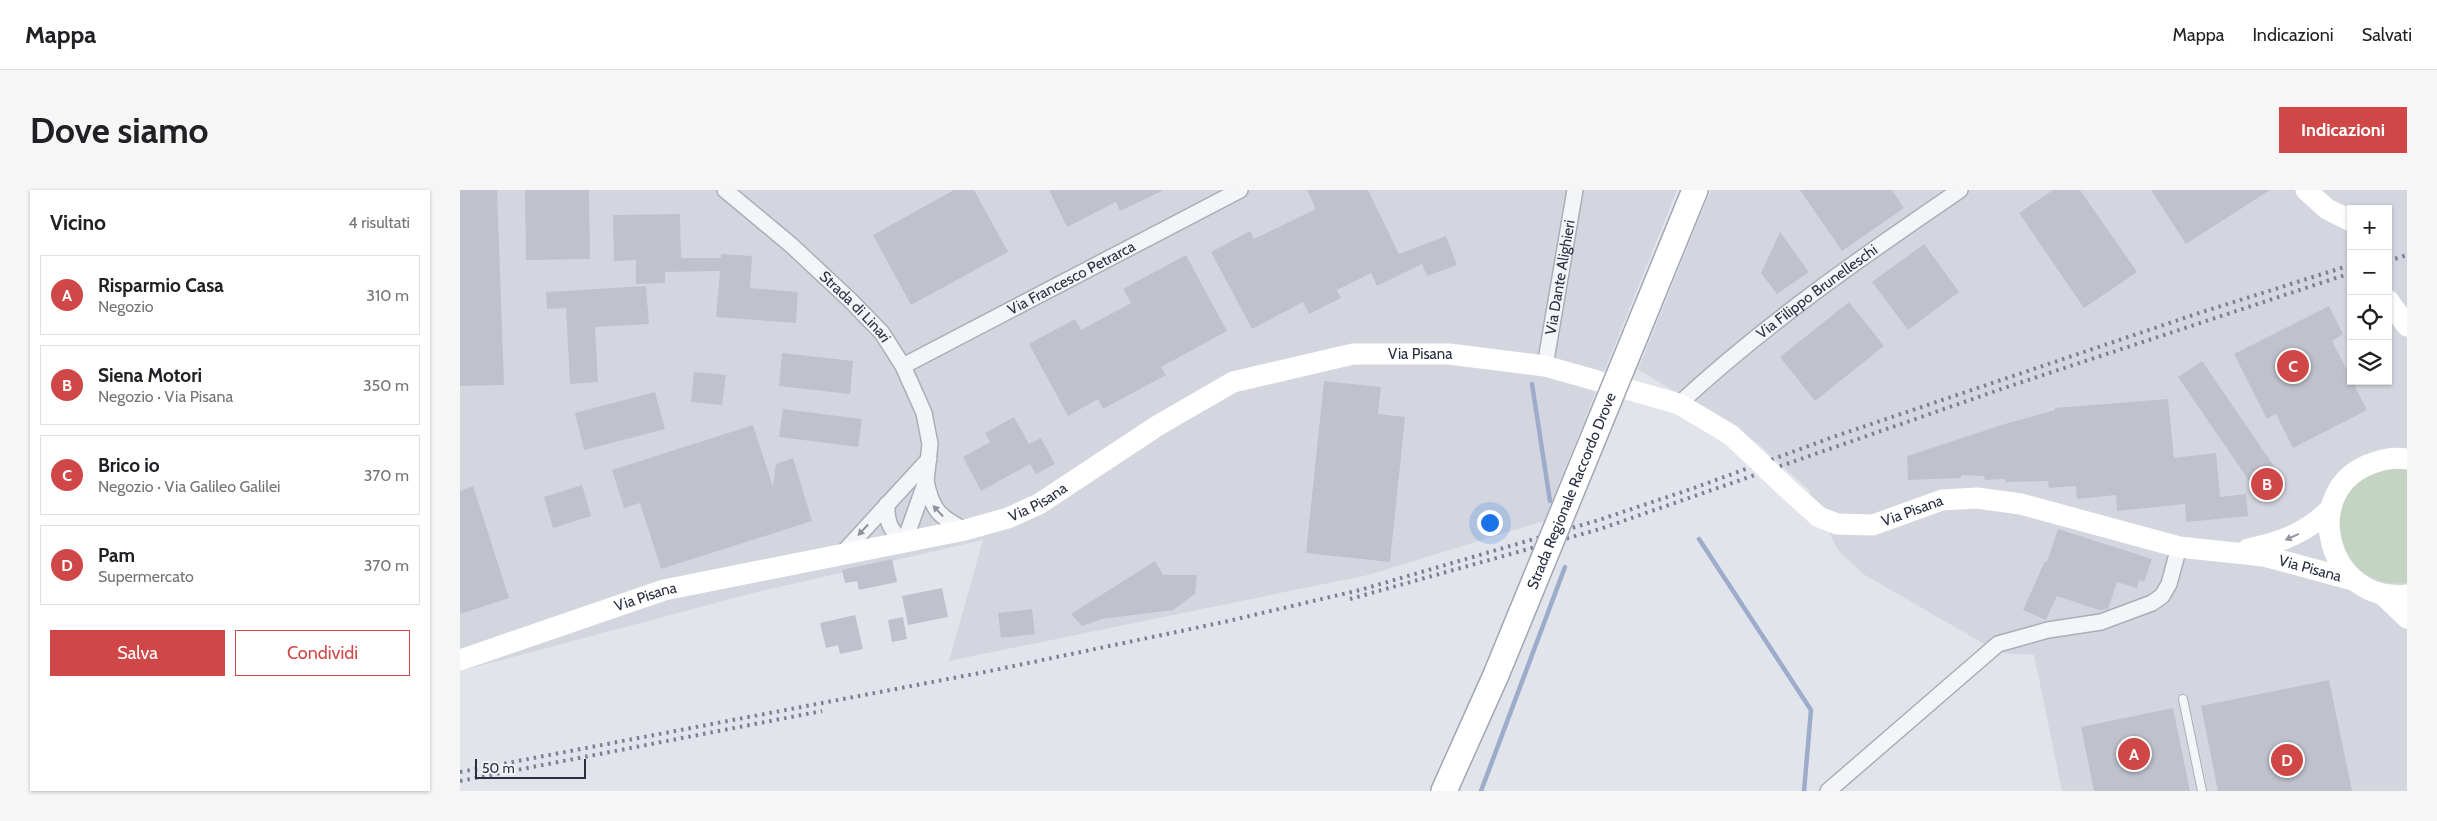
<!DOCTYPE html>
<html lang="it">
<head>
<meta charset="utf-8">
<style>
	:root { --surface:#fff; --page:#f6f6f6; --text:#202124; --muted:#757577; --line:#e0e0e0; --accent:#cf4747 }
	body { margin:0; font-family:Cabin,sans-serif; background:var(--page); color:var(--text) }
	.controls { position:absolute; right:15px; top:15px; display:grid; overflow:hidden; border-radius:0px; box-shadow:0 1px 4px #0004 }
	.controls button { width:45px; height:45px; display:grid; place-items:center; padding:0; border:0; border-bottom:1px solid var(--line); background:var(--surface); color:var(--text); font:25px sans-serif }
	.scale { position:absolute; left:15px; bottom:12px; width:111px; box-sizing:border-box; padding-left:5px; border:2px solid #2a2f42; border-top:0; font-size:14px; line-height:18px; white-space:nowrap; color:#2a2f42; -webkit-text-stroke:4px #f1f3f7; paint-order:stroke }
	.you { position:absolute; left:1029px; top:332px; width:18px; height:18px; margin:-12px; border:4px solid #fff; border-radius:50%; background:#1a73e8; box-shadow:0 0 0 8px #1a73e833 }
	.badge { display:grid; place-items:center; width:32px; height:32px; border-radius:50%; background:var(--accent); color:#fff; font-size:16px; font-weight:700 }
	.pin { position:absolute; translate:-50% -50%; border:2px solid #fff; box-shadow:0 1px 5px #0006 }
	.list { margin:0; padding:0; list-style:none }
	h2 { display:flex; justify-content:space-between; align-items:center; height:65px; margin:0; padding:0 20px; font-size:21px }
	h2 small { font-size:16px; font-weight:400; color:var(--muted) }
	.list li { display:grid; grid-template-columns:32px 1fr auto; gap:15px; align-items:center; box-sizing:border-box; height:80px; margin:0 10px 10px; padding:0 10px; border:1px solid var(--line); border-radius:0px }
	.list b { display:block; font-size:19px; white-space:nowrap }
	.list p { margin:0; font-size:16px; white-space:nowrap; color:var(--muted) }
	.list em { font-size:16px; font-style:normal; color:var(--muted) }
	.actions { display:flex; gap:10px; padding:15px 20px }
	.actions a { flex:1; padding:11px 0; border:1px solid var(--accent); border-radius:0px; text-align:center; font-size:18px; color:var(--accent) }
	.actions .main { background:var(--accent); color:#fff }
	.icon { flex:none; width:28px; height:28px; fill:none; stroke:currentColor; stroke-width:2; stroke-linecap:round; stroke-linejoin:round }
	.map { position:relative; flex:none; width:1947px; height:601px; overflow:hidden; border-radius:0px }
	header { display:flex; align-items:center; gap:30px; box-sizing:border-box; height:70px; padding:0 25px; background:var(--surface); border-bottom:1px solid var(--line) }
	header strong { font-size:24px }
	nav { display:flex; gap:28px; margin-inline-start:auto; font-size:18px }
	.intro { display:flex; align-items:center; justify-content:space-between; box-sizing:border-box; height:120px; padding:0 30px }
	h1 { margin:0; font-size:35px }
	.button { padding:12px 22px; border-radius:0px; background:var(--accent); color:#fff; font-size:18px; font-weight:700 }
	main { display:flex; gap:30px; padding:0 30px }
	aside { flex:1; background:var(--surface); border-radius:0px; box-shadow:0 1px 4px #0004 }
	.map>svg:first-child { display:block }
	.built { fill:#d4d6df; fill-rule:evenodd }
	.green { fill:#c4d4c3 }
	.lines { fill:none; stroke-linecap:round; stroke-linejoin:round }
	.stream { stroke:#9cacca; stroke-width:4.5 }
	.building { fill:#bfc2cd }
	.lane-casing { stroke:#aaaeb8; stroke-width:10 }
	.street-casing { stroke:#aaaeb8; stroke-width:18 }
	.primary-casing { stroke:#a1a6b6; stroke-width:28 }
	.lane { stroke:#f4f5f8; stroke-width:8 }
	.street { stroke:#f4f5f8; stroke-width:15 }
	.secondary { stroke:#fff; stroke-width:21 }
	.primary { stroke:#fff; stroke-width:25 }
	.rail { stroke:#7b8094; stroke-width:4; stroke-dasharray:2.5 5; stroke-linecap:butt }
	.primary-bridge-casing { stroke:#a1a6b6; stroke-width:28; stroke-linecap:butt }
	.secondary-bridge { stroke:#fff; stroke-width:21 }
	.primary-bridge { stroke:#fff; stroke-width:25 }
	.oneway { fill:#8f929d }
	.oneway2 { fill:#9497a0 }
	.labels { text-anchor:middle; dominant-baseline:central; stroke-width:4; stroke-linejoin:round; paint-order:stroke }
	.street-label { font-size:15px; fill:#2a2f42; stroke:#f1f3f7 }
</style>
</head>
<body>
<header>
<strong>Mappa</strong>
<nav><a>Mappa</a><a>Indicazioni</a><a>Salvati</a></nav>
</header>
<div class="intro"><h1>Dove siamo</h1><a class="button">Indicazioni</a></div>
<main>
<aside>
<h2>Vicino<small>4 risultati</small></h2>
<ul class="list">
<li><span class="badge">A</span><div><b>Risparmio Casa</b><p>Negozio</p></div><em>310 m</em></li>
<li><span class="badge">B</span><div><b>Siena Motori</b><p>Negozio · Via Pisana</p></div><em>350 m</em></li>
<li><span class="badge">C</span><div><b>Brico io</b><p>Negozio · Via Galileo Galilei</p></div><em>370 m</em></li>
<li><span class="badge">D</span><div><b>Pam</b><p>Supermercato</p></div><em>370 m</em></li>
</ul>
<div class="actions"><a class="main">Salva</a><a>Condividi</a></div>
</aside>
<div class="map">
<svg width="1947" height="601" viewBox="0 0 1947 601">
	<rect width="100%" height="100%" fill="#e1e4ea"/>
	<!-- built -->
	<path class="built" d="M 0,0 L 1217,0 L 1084,331 L 908,385 L 489,471 L 523,350 L 293,403 L 0,481 Z
		M 1251,0 L 1947,0 L 1947,601 L 1602,601 L 1574,465 L 1540,463 L 1403,384 L 1378,360 L 1348,299 L 1296,252 L 1178,179 ZM 1891,19 L 1928,19 L 1928,191 L 1891,191 Z"/>
	<!-- green -->
	<path class="green" d="M 1936,278 L 1947,280 L 1947,393 C 1873,401 1853,302 1917,281 C 1923,279 1930,279 1936,278 Z"/>
	<g class="lines">
		<!-- stream -->
		<path class="stream" d="M 1072,194 L 1090,311
			M 1239,349 L 1351,520 L 1344,601
			M 1021,601 L 1105,377"/>
	</g>
	<!-- building -->
	<path class="building" d="M 0,0 L 37,0 L 44,195 L 0,196 Z
		M 65,0 L 129,0 L 130,69 L 66,70 Z
		M 494,0 L 514,0 L 548,62 L 451,115 L 413,45 Z
		M 589,0 L 704,0 L 660,21 L 656,12 L 607,37 Z
		M 847,0 L 908,0 L 939,64 L 986,46 L 997,75 L 967,86 L 962,74 L 917,96 L 911,83 L 877,100 L 881,108 L 849,124 L 843,112 L 792,139 L 751,62 L 790,41 L 794,49 L 856,19 Z
		M 1340,0 L 1432,0 L 1444,18 L 1382,61 Z
		M 1593,0 L 1620,0 L 1677,82 L 1624,118 L 1559,23 Z
		M 1691,0 L 1810,0 L 1726,54 Z
		M 220,24 L 221,68 L 261,68 L 261,64 L 292,66 L 290,98 L 338,102 L 336,133 L 256,127 L 260,81 L 205,82 L 205,93 L 176,94 L 176,70 L 154,71 L 153,25 Z
		M 1320,42 L 1349,82 L 1317,104 L 1301,83 Z
		M 1464,54 L 1499,102 L 1448,140 L 1412,92 Z
		M 726,65 L 767,141 L 701,177 L 706,185 L 643,219 L 638,209 L 608,226 L 569,154 L 615,129 L 621,140 L 671,113 L 663,99 Z
		M 186,96 L 189,134 L 135,137 L 138,192 L 110,194 L 106,118 L 87,119 L 86,102 Z
		M 1389,112 L 1424,156 L 1355,211 L 1320,167 Z
		M 1869,116 L 1883,144 L 1872,151 L 1907,220 L 1833,258 L 1816,224 L 1807,229 L 1774,164 Z
		M 322,163 L 393,171 L 390,204 L 319,196 Z
		M 1742,171 L 1827,295 L 1803,311 L 1718,187 Z
		M 234,182 L 266,185 L 262,215 L 231,212 Z
		M 864,191 L 921,197 L 918,224 L 945,227 L 930,372 L 846,363 Z
		M 195,202 L 205,239 L 124,260 L 115,223 Z
		M 1708,209 L 1714,268 L 1756,263 L 1760,307 L 1786,304 L 1788,326 L 1726,332 L 1725,314 L 1657,321 L 1656,305 L 1617,309 L 1616,296 L 1589,298 L 1588,291 L 1546,292 L 1545,289 L 1525,290 L 1524,286 L 1501,285 L 1501,288 L 1448,290 L 1447,266 L 1545,234 L 1595,220 L 1595,218 Z
		M 323,219 L 402,229 L 398,257 L 319,247 Z
		M 554,227 L 569,254 L 581,248 L 595,274 L 576,284 L 570,274 L 521,301 L 503,267 L 530,252 L 525,243 Z
		M 293,235 L 313,297 L 316,274 L 333,268 L 352,331 L 201,379 L 180,313 L 164,318 L 152,280 Z
		M 122,295 L 131,326 L 93,338 L 84,307 Z
		M 13,296 L 49,408 L 0,424 L 0,301 Z
		M 1598,339 L 1692,369 L 1684,392 L 1679,390 L 1677,398 L 1657,392 L 1648,419 L 1639,420 L 1597,406 L 1586,430 L 1563,420 L 1585,371 L 1587,372 Z
		M 432,369 L 437,392 L 399,400 L 397,391 L 385,393 L 382,380 Z
		M 695,371 L 703,385 L 737,385 L 735,404 L 713,420 L 642,429 L 622,436 L 611,424 Z
		M 482,398 L 488,427 L 448,435 L 442,406 Z
		M 572,419 L 575,444 L 541,448 L 538,423 Z
		M 395,425 L 403,459 L 380,464 L 378,455 L 366,458 L 360,433 Z
		M 443,427 L 447,449 L 432,452 L 428,430 Z
		M 1869,490 L 1892,601 L 1758,601 L 1741,516 Z
		M 1713,518 L 1730,601 L 1634,601 L 1621,537 Z"/>
	<g class="lines">
		<defs>
			<path id="lane" d="M 1723,509 L 1742,601"/>
			<g id="street">
				<path id="s1" d="M 265,0 L 331,55 L 391,111 L 422,143 L 443,176 L 464,223 L 470,254 L 466,291 L 444,353 C 431,341 426,332 427,314"/>
				<path id="s2" d="M 443,176 L 780,0"/>
				<path id="s3" d="M 1085,176 L 1115,0"/>
				<path id="s4" d="M 1219,214 C 1305,134 1403,66 1500,0"/>
				<path d="M 466,291 C 472,320 479,327 505,340"/>
				<path d="M 380,366 L 469,269"/>
				<path d="M 1368,601 L 1538,454 L 1588,440 L 1641,432 L 1692,413 L 1702,406 L 1709,394 L 1719,357"/>
			</g>
			<path id="primary" d="M 1176,144 L 1235,0
				M 984,601 L 1036,485"/>
		</defs>
		<!-- lane casing -->
		<use href="#lane" class="lane-casing"/>
		<!-- street casing -->
		<use href="#street" class="street-casing"/>
		<!-- primary casing -->
		<use href="#primary" class="primary-casing"/>
		<!-- lane -->
		<use href="#lane" class="lane"/>
		<!-- street -->
		<use href="#street" class="street"/>
		<!-- secondary -->
		<g class="secondary">
			<path d="M 1846,0 L 1867,19 L 1891,31"/>
			<path d="M 1928,110 L 1947,136"/>
			<path d="M 1167,199 L 1219,214 L 1271,245"/>
			<path d="M 1947,269 C 1935,267 1924,269 1913,273 C 1838,298 1866,415 1947,405"/>
			<path id="s5" d="M 1330,301 L 1359,327 L 1377,334 L 1413,335 L 1482,310 L 1517,308 L 1561,314 L 1719,357 L 1804,366 L 1893,390"/>
			<path d="M 1788,359 C 1821,352 1847,343 1871,318"/>
			<path d="M 1922,404 L 1947,428"/>
			<path id="s6" d="M 0,470 L 204,400 L 505,340 L 548,328 L 579,314 L 697,236 L 773,192 L 893,164 L 989,164 L 1085,176 L 1138,191"/>
		</g>
		<!-- primary -->
		<use href="#primary" class="primary"/>
		<!-- rail -->
		<path class="rail" d="M 1928,71 L 1947,65
			M 890,409 L 1140,339 L 1550,196 L 1891,83
			M 0,582 L 530,481 L 764,432 L 900,400 L 1139,330 L 1234,298 L 1373,247 L 1739,123 L 1891,75
			M 0,591 L 362,521"/>
		<defs>
			<g id="primary-bridge">
				<path id="s7" d="M 1036,485 L 1176,144"/>
			</g>
		</defs>
		<!-- primary-bridge casing -->
		<use href="#primary-bridge" class="primary-bridge-casing"/>
		<!-- secondary-bridge -->
		<path class="secondary-bridge" d="M 1271,245 L 1330,301"/>
		<!-- primary-bridge -->
		<use href="#primary-bridge" class="primary-bridge"/>
	</g>
	<!-- one-way arrows -->
	<defs><path id="oneway-solid" d="M-6-.8H1V-3.2L6.5 0L1 3.2V.8H-6Z" transform="scale(1.25)"/></defs>
	<g class="oneway">
		<use href="#oneway-solid" transform="translate(478 321) rotate(-133)"/>
		<use href="#oneway-solid" transform="translate(403 340) rotate(133)"/>
	</g>
	<use class="oneway2" href="#oneway-solid" transform="translate(1832 347) rotate(156)"/>
	<g class="labels">
		<!-- street labels -->
		<g class="street-label">
			<text stroke="none"><textPath href="#s2" startOffset="190">Via Francesco Petrarca</textPath></text>
			<text stroke="none"><textPath href="#s3" startOffset="90">Via Dante Alighieri</textPath></text>
			<text stroke="none"><textPath href="#s4" startOffset="178">Via Filippo Brunelleschi</textPath></text>
			<text stroke="none"><textPath href="#s1" startOffset="175">Strada di Linari</textPath></text>
			<text stroke="none"><textPath href="#s6" startOffset="1021">Via Pisana</textPath></text>
			<text stroke="none"><textPath href="#s7" startOffset="199">Strada Regionale Raccordo Drove</textPath></text>
			<text stroke="none"><textPath href="#s6" startOffset="601">Via Pisana</textPath></text>
			<text stroke="none"><textPath href="#s5" startOffset="136">Via Pisana</textPath></text>
			<text stroke="none"><textPath href="#s5" startOffset="544">Via Pisana</textPath></text>
			<text stroke="none"><textPath href="#s6" startOffset="196">Via Pisana</textPath></text>
		</g>
	</g>
</svg>
<div class="controls">
<button>+</button>
<button>−</button>
<button><svg class="icon" aria-label="locate" viewBox="0 0 24 24"><circle cx="12" cy="12" r="6"/><path d="M12 2v4M12 18v4M2 12h4M18 12h4"/></svg></button>
<button><svg class="icon" aria-label="layers" viewBox="0 0 24 24"><path d="M12 4l9 5-9 5-9-5zM3 14l9 5 9-5"/></svg></button>
</div>
<div class="scale">50 m</div>
<div class="you"></div>
<div class="pin badge" style="left:1674px;top:564px">A</div>
<div class="pin badge" style="left:1807px;top:294px">B</div>
<div class="pin badge" style="left:1833px;top:176px">C</div>
<div class="pin badge" style="left:1827px;top:570px">D</div>
</div>
</main>
</body>
</html>
